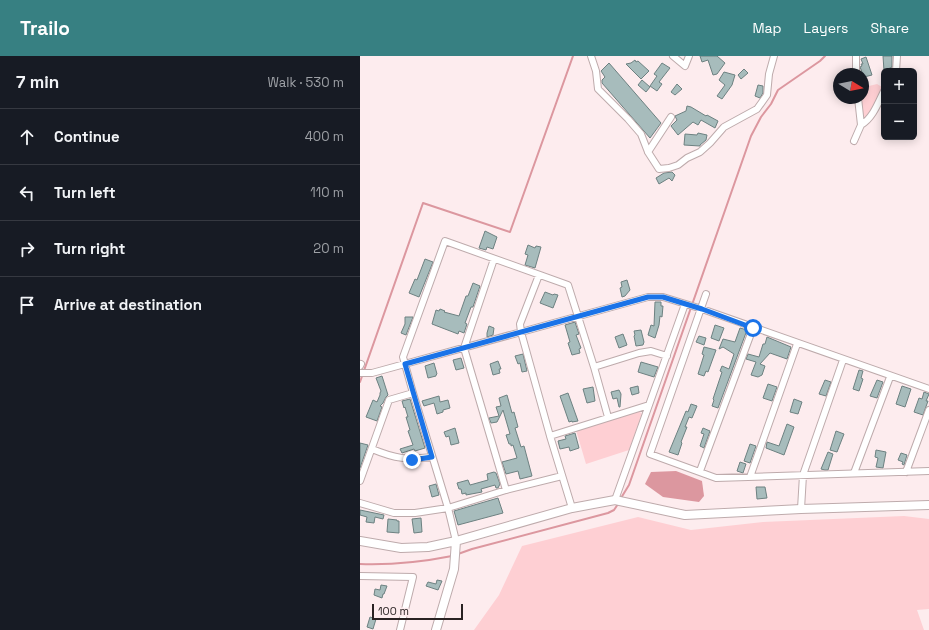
<!DOCTYPE html>
<html lang="en">
<head>
<meta charset="utf-8">
<style>
	:root { --surface:#171b24; --page:#242831; --text:#f1f3f6; --muted:#9ea1a6; --line:#363941; --accent:#378082 }
	body { margin:0; font-family:"Space Grotesk",sans-serif; background:var(--page); color:var(--text) }
	.controls { position:absolute; right:12px; top:12px; display:grid; overflow:hidden; border-radius:6px; box-shadow:0 2px 10px #0003 }
	.controls button { width:36px; height:36px; display:grid; place-items:center; padding:0; border:0; border-bottom:1px solid var(--line); background:var(--surface); color:var(--text); font:20px sans-serif }
	.compass { position:absolute; left:473px; top:12px; width:36px; height:36px; border-radius:50%; background:var(--surface); box-shadow:0 2px 10px #0003; rotate:100deg }
	.scale { position:absolute; left:12px; bottom:10px; width:91px; box-sizing:border-box; padding-left:4px; border:2px solid #292222; border-top:0; font-size:11px; line-height:14px; white-space:nowrap; color:#292222; -webkit-text-stroke:3px #fdecee; paint-order:stroke }
	.stop { position:absolute; width:12px; height:12px; margin:-9px; border:3px solid #1a73e8; border-radius:50%; background:#fff }
	.stop.end { background:#1a73e8; border-color:#fff; box-shadow:0 1px 4px #0008 }
	.list { margin:0; padding:0; list-style:none }
	h2 { display:flex; justify-content:space-between; align-items:center; height:52px; margin:0; padding:0 16px; font-size:17px }
	h2 small { font-size:13px; font-weight:400; color:var(--muted) }
	.list li { display:grid; grid-template-columns:26px 1fr auto; gap:12px; align-items:center; box-sizing:border-box; height:56px; padding:0 16px; border-top:1px solid var(--line) }
	.list b { display:block; font-size:15px; white-space:nowrap }
	.list em { font-size:13px; font-style:normal; color:var(--muted) }
	.icon { flex:none; width:22px; height:22px; fill:none; stroke:currentColor; stroke-width:2; stroke-linecap:round; stroke-linejoin:round }
	.map { position:relative; flex:none; width:569px; height:574px; overflow:hidden }
	header { display:flex; align-items:center; gap:24px; box-sizing:border-box; height:56px; padding:0 20px; background:var(--accent); color:#fff }
	header strong { font-size:19px }
	nav { display:flex; gap:22px; margin-inline-start:auto; font-size:14px }
	main { display:flex }
	aside { flex:1; background:var(--surface) }
	.map>svg:first-child { display:block }
	.green { fill:#fecfd3 }
	.water { fill:#dc979f }
	.lines { fill:none; stroke-linecap:round; stroke-linejoin:round }
	.stream { stroke:#dc979f; stroke-width:2 }
	.building { fill:#a7bcbc; stroke:#6d8181 }
	.street-casing { stroke:#beabac; stroke-width:8 }
	.secondary-casing { stroke:#beabac; stroke-width:10 }
	.street { stroke:#fff; stroke-width:6 }
	.secondary { stroke:#fff; stroke-width:8 }
	.route { stroke:#1a73e8; stroke-width:5 }
</style>
</head>
<body>
<header>
<strong>Trailo</strong>
<nav><a>Map</a><a>Layers</a><a>Share</a></nav>
</header>
<main>
<aside>
<h2>7 min<small>Walk · 530 m</small></h2>
<ul class="list">
<li><svg class="icon" aria-label="ahead" viewBox="0 0 24 24"><path d="M12 20V5M6 11l6-6 6 6"/></svg><div><b>Continue</b></div><em>400 m</em></li>
<li><svg class="icon" aria-label="left" viewBox="0 0 24 24"><path d="M17 20v-9H6M10 6l-5 5 5 5"/></svg><div><b>Turn left</b></div><em>110 m</em></li>
<li><svg class="icon" aria-label="right" viewBox="0 0 24 24"><path d="M7 20v-9h11M14 6l5 5-5 5"/></svg><div><b>Turn right</b></div><em>20 m</em></li>
<li><svg class="icon" aria-label="arrive" viewBox="0 0 24 24"><path d="M6 21V4h12l-3 4 3 4H6"/></svg><div><b>Arrive at destination</b></div></li>
</ul>
</aside>
<div class="map">
<svg width="569" height="574" viewBox="0 0 569 574">
	<rect width="100%" height="100%" fill="#fdecee"/>
	<!-- green -->
	<path class="green" d="M 517,28 L 522,31 L 524,34 L 507,68 L 503,64 L 501,42 L 503,42 L 503,34 L 509,30 Z
		M 279,355 L 282,358 L 269,394 L 226,408 L 216,374 Z
		M 544,460 L 569,463 L 569,553 L 557,554 L 564,574 L 114,574 L 139,539 L 162,490 L 278,461 L 331,474 L 403,466 Z"/>
	<!-- water -->
	<path class="water" d="M 316,415 L 342,425 L 344,440 L 339,446 L 303,441 L 285,428 L 291,416 Z"/>
	<g class="lines">
		<!-- stream -->
		<path class="stream" d="M 0,326 L 63,147 L 150,176 L 213,0
			M 261,442 L 269,429 L 391,80 L 401,61 L 411,48 L 418,34 L 460,5 L 465,0
			M 98,498 L 112,493 L 248,457 L 254,454 L 258,448
			M 0,508 C 31,509 62,506 92,500"/>
	</g>
	<!-- building -->
	<path class="building" d="M 340,0 L 357,0 L 365,7 L 357,18 L 353,19 L 348,4 L 342,6 Z
		M 523,0 L 532,0 L 532,11 L 524,15 Z
		M 506,1 L 512,19 L 504,21 L 500,11 L 502,10 L 501,8 L 503,8 L 501,3 Z
		M 275,4 L 276,6 L 278,5 L 289,15 L 281,23 L 266,8 L 271,7 Z
		M 249,7 L 301,67 L 290,82 L 242,27 L 242,24 L 245,21 L 241,15 Z
		M 302,7 L 310,12 L 299,26 L 302,28 L 297,35 L 290,30 L 297,20 L 294,18 Z
		M 384,13 L 388,17 L 381,23 L 378,19 Z
		M 364,16 L 375,19 L 372,29 L 362,43 L 357,40 L 365,29 L 359,24 Z
		M 282,24 L 290,31 L 286,36 L 278,29 Z
		M 317,28 L 322,33 L 315,39 L 311,36 Z
		M 398,29 L 403,30 L 403,37 L 400,42 L 395,40 Z
		M 327,50 L 331,51 L 346,60 L 347,59 L 358,65 L 355,72 L 341,64 L 338,69 L 333,66 L 318,79 L 311,70 L 317,64 L 315,60 L 326,55 Z
		M 338,77 L 347,79 L 346,84 L 340,89 L 340,90 L 324,89 L 325,78 L 337,79 Z
		M 312,116 L 315,119 L 312,125 L 309,122 L 299,128 L 296,122 L 304,117 Z
		M 125,175 L 137,181 L 133,193 L 127,191 L 126,194 L 119,192 Z
		M 168,189 L 175,192 L 176,190 L 181,191 L 175,212 L 165,209 L 168,199 L 165,198 Z
		M 65,203 L 73,206 L 59,241 L 49,237 L 55,223 L 57,224 Z
		M 267,224 L 270,234 L 265,240 L 262,241 L 260,232 L 262,231 L 261,226 Z
		M 113,227 L 120,230 L 113,251 L 111,251 L 105,267 L 107,268 L 104,277 L 99,275 L 98,278 L 72,268 L 76,254 L 79,255 L 80,253 L 85,255 L 84,256 L 99,260 L 106,240 L 108,240 Z
		M 185,236 L 193,239 L 194,238 L 198,239 L 193,252 L 180,247 Z
		M 295,246 L 301,246 L 301,250 L 303,250 L 302,261 L 300,260 L 299,269 L 295,282 L 288,279 L 291,269 L 294,270 Z
		M 45,261 L 53,261 L 46,279 L 41,277 L 45,268 Z
		M 215,266 L 219,278 L 216,279 L 221,292 L 219,293 L 220,297 L 212,299 L 208,287 L 210,286 L 205,269 Z
		M 355,269 L 364,272 L 359,285 L 351,282 Z
		M 129,270 L 134,272 L 133,279 L 127,281 L 127,277 Z
		M 380,272 L 387,274 L 358,352 L 352,350 L 354,344 L 353,343 L 362,316 L 360,315 L 362,310 L 369,313 L 374,298 L 363,291 L 359,293 L 363,283 L 375,286 Z
		M 281,274 L 284,286 L 283,289 L 276,290 L 274,280 L 275,279 L 274,275 Z
		M 263,278 L 267,289 L 259,292 L 255,281 Z
		M 339,280 L 346,282 L 344,289 L 336,286 Z
		M 407,281 L 431,291 L 427,303 L 410,297 L 400,308 L 405,310 L 402,319 L 398,321 L 391,319 L 396,306 L 386,303 L 388,298 L 399,301 L 403,288 L 405,288 Z
		M 344,291 L 356,294 L 348,316 L 346,315 L 344,320 L 338,318 L 344,299 L 342,298 Z
		M 163,298 L 167,315 L 162,316 L 160,307 L 158,308 L 155,300 Z
		M 101,302 L 104,312 L 96,314 L 93,304 Z
		M 138,305 L 141,313 L 139,313 L 140,317 L 133,319 L 130,308 Z
		M 281,306 L 298,311 L 294,321 L 278,316 Z
		M 74,307 L 77,318 L 76,319 L 76,320 L 68,322 L 65,310 Z
		M 499,314 L 503,315 L 501,322 L 503,323 L 499,335 L 493,333 Z
		M 22,320 L 28,339 L 26,341 L 23,347 L 20,350 L 22,351 L 17,365 L 6,361 L 13,344 L 17,346 L 20,339 L 20,337 L 21,335 L 16,322 Z
		M 465,324 L 471,326 L 466,340 L 459,338 Z
		M 517,324 L 523,326 L 517,342 L 510,340 Z
		M 408,328 L 417,331 L 412,345 L 403,342 Z
		M 278,330 L 279,337 L 272,339 L 270,332 Z
		M 542,330 L 551,333 L 545,351 L 536,348 Z
		M 233,331 L 235,345 L 227,347 L 223,333 Z
		M 259,334 L 261,338 L 260,351 L 259,351 L 257,342 L 253,343 L 251,336 Z
		M 564,336 L 569,338 L 566,345 L 568,345 L 563,359 L 554,356 L 559,342 L 562,343 Z
		M 208,337 L 218,365 L 212,366 L 212,365 L 209,366 L 200,340 Z
		M 147,339 L 152,357 L 154,356 L 158,371 L 155,372 L 161,391 L 164,390 L 172,420 L 160,423 L 158,415 L 146,418 L 142,406 L 157,402 L 153,389 L 151,390 L 151,388 L 149,388 L 146,379 L 150,378 L 143,354 L 137,366 L 131,367 L 129,362 L 139,360 L 136,351 L 141,350 L 139,342 Z
		M 79,340 L 80,346 L 88,344 L 90,352 L 83,354 L 83,356 L 77,358 L 74,347 L 64,350 L 62,345 Z
		M 50,343 L 65,392 L 55,395 L 54,393 L 42,397 L 40,393 L 53,389 L 48,375 L 50,374 L 46,361 L 48,361 L 45,351 L 44,352 L 42,345 Z
		M 434,343 L 442,346 L 438,358 L 430,356 Z
		M 331,348 L 337,350 L 332,362 L 329,361 L 325,371 L 327,371 L 321,386 L 322,387 L 318,399 L 309,396 L 326,355 L 328,356 Z
		M 427,368 L 434,371 L 424,399 L 406,392 L 407,386 L 419,390 Z
		M 95,372 L 99,387 L 91,389 L 89,380 L 86,381 L 84,376 Z
		M 343,372 L 350,375 L 344,392 L 340,390 L 344,378 L 341,377 Z
		M 476,375 L 484,378 L 477,396 L 470,394 Z
		M 215,377 L 219,392 L 210,395 L 209,391 L 200,393 L 198,385 L 206,383 L 205,380 Z
		M 0,387 L 8,389 L 0,412 Z
		M 390,388 L 396,390 L 390,407 L 384,405 Z
		M 516,394 L 526,396 L 523,412 L 516,411 L 518,402 L 515,401 Z
		M 468,396 L 473,398 L 468,414 L 465,414 L 461,413 Z
		M 541,397 L 547,399 L 544,409 L 542,408 L 543,406 L 538,404 Z
		M 380,406 L 386,408 L 383,417 L 377,415 Z
		M 134,416 L 136,417 L 140,428 L 138,432 L 136,432 L 135,429 L 121,433 L 122,436 L 106,439 L 106,437 L 102,438 L 101,433 L 99,433 L 97,427 L 108,424 L 110,429 L 128,424 L 127,418 Z
		M 76,428 L 79,439 L 72,441 L 69,430 Z
		M 396,431 L 405,431 L 407,442 L 397,443 Z
		M 138,442 L 143,457 L 98,469 L 94,455 Z
		M 0,454 L 24,459 L 23,463 L 15,461 L 14,467 L 6,466 L 7,461 L 0,459 Z
		M 61,462 L 62,476 L 54,477 L 52,463 Z
		M 28,463 L 37,464 L 37,465 L 39,465 L 39,477 L 27,476 Z
		M 77,524 L 82,525 L 78,534 L 66,530 L 68,526 L 76,528 Z
		M 21,529 L 27,530 L 24,538 L 23,538 L 22,542 L 14,539 L 15,533 L 20,534 Z
		M 10,561 L 16,563 L 13,573 L 7,571 Z"/>
	<g class="lines">
		<defs>
			<path id="street" d="M 231,0 L 236,15 L 238,33 L 268,63 L 281,78 L 288,96 L 299,113 L 309,112 L 318,109 L 327,102 L 340,96 L 350,87 L 364,71 L 397,53 L 407,39 L 409,18 L 414,0
				M 313,0 L 325,10 L 329,0
				M 496,0 L 496,18
				M 536,15 L 537,0
				M 501,69 C 513,62 518,47 524,35
				M 494,85 L 501,69 L 498,42
				M 288,96 L 311,61
				M 134,203 L 104,292 L 146,434
				M 179,219 L 160,268 L 161,276 L 190,380 L 289,349 L 325,248
				M 346,238 L 290,398 L 356,422 L 569,415
				M 0,310 L 1,308
				M 234,311 L 248,361
				M 0,317 L 12,317 L 288,241 L 303,241 L 342,253 L 569,333
				M 190,380 L 212,452
				M 12,393 C 36,403 47,404 72,401
				M 340,415 L 393,272
				M 546,416 L 569,354
				M 494,417 L 530,321
				M 390,421 L 437,288
				M 0,425 L 29,344 L 53,337
				M 255,444 L 289,349
				M 0,447 L 34,457 L 55,457 L 88,452 L 53,337 L 43,301 L 85,185 L 208,229 L 234,311 L 279,297 L 291,295 L 307,300
				M 441,453 L 443,419 L 483,304
				M 96,485 L 88,452 L 146,434 L 202,420
				M 0,520 L 53,521 L 40,574"/>
			<path id="secondary" d="M 0,485 L 41,492 L 68,491 L 96,485 L 212,452 L 255,444 L 325,459 L 441,453 L 569,449
				M 76,574 L 94,513 L 96,485"/>
		</defs>
		<!-- street casing -->
		<use href="#street" class="street-casing"/>
		<!-- secondary casing -->
		<use href="#secondary" class="secondary-casing"/>
		<!-- street -->
		<use href="#street" class="street"/>
		<!-- secondary -->
		<use href="#secondary" class="secondary"/>
	</g>
	<g class="lines">
		<!-- route -->
		<path class="route" d="M 52,404 L 72,401 L 45,308 L 288,241 L 303,241 L 342,253 L 393,272"/>
	</g>
</svg>
<div class="controls">
<button>+</button>
<button>−</button>
</div>
<svg class="compass" viewBox="-18 -18 36 36"><path d="M0-13l5 13h-10z" fill="#e53935"/><path d="M0 13l5-13h-10z" fill="#9ea1a6"/></svg>
<div class="scale">100 m</div>
<div class="stop" style="left:393px;top:272px"></div>
<div class="stop end" style="left:52px;top:404px"></div>
</div>
</main>
</body>
</html>
